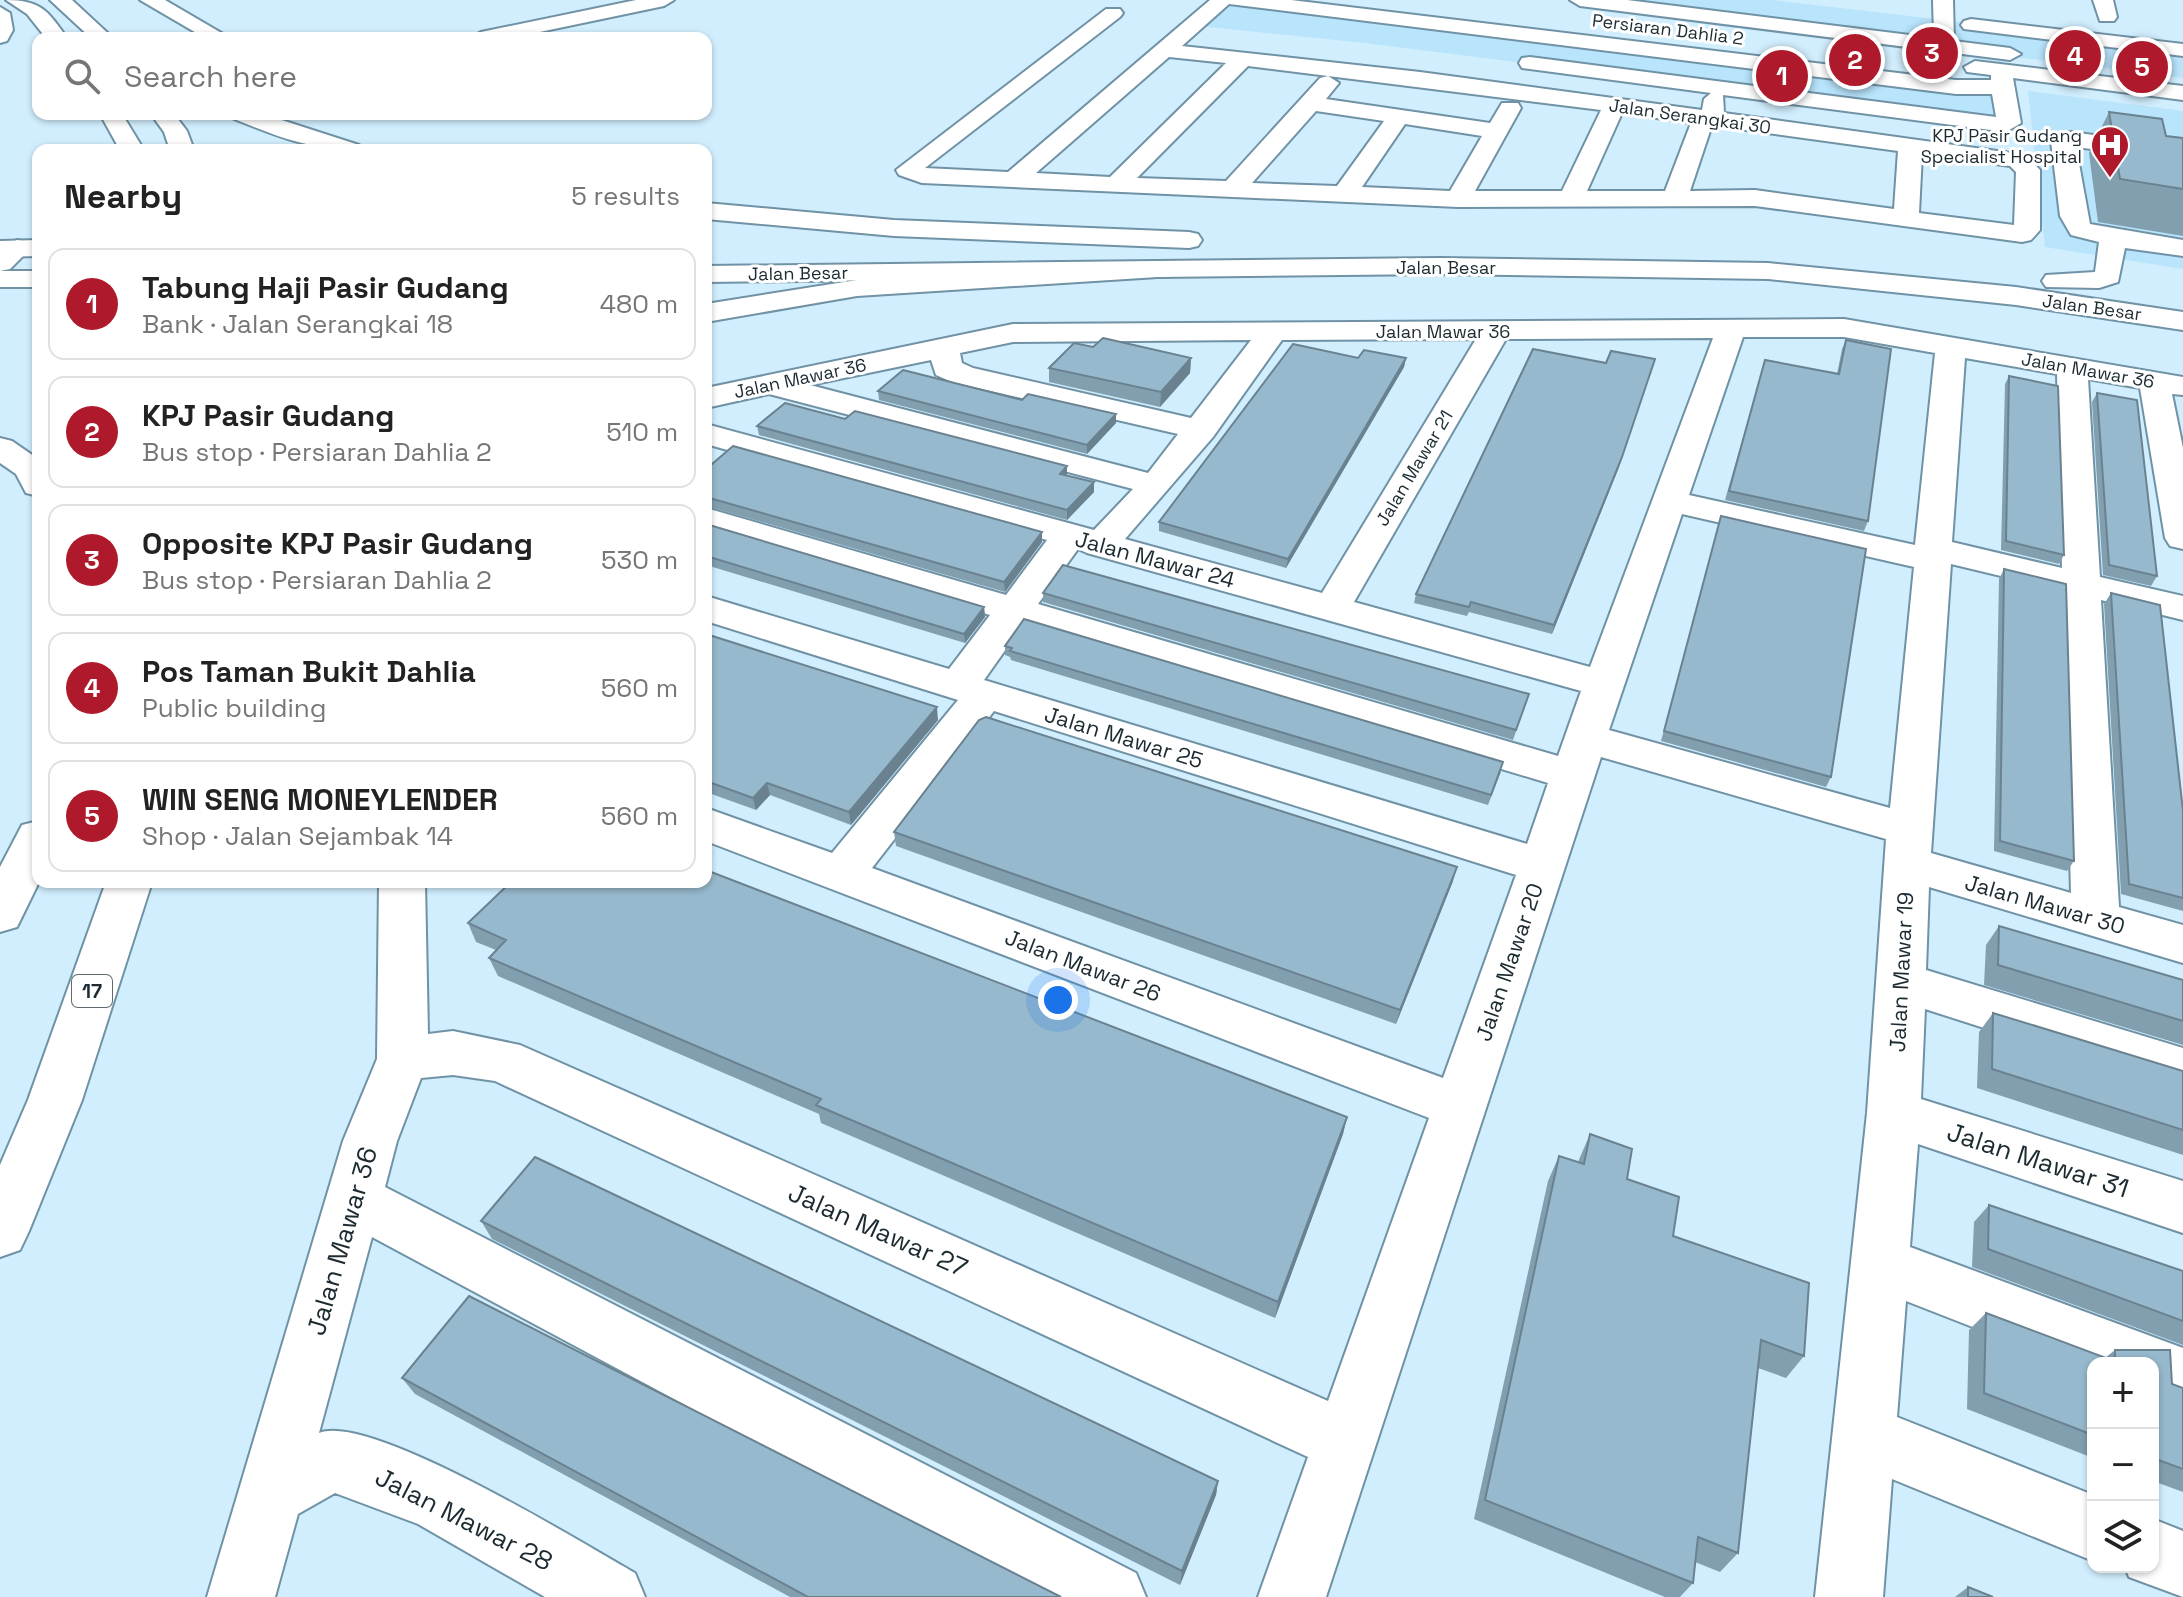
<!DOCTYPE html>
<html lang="en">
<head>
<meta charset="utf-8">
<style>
	:root { --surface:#fff; --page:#f6f6f6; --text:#222; --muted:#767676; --line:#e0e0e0; --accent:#ae1a2b }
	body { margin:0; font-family:"Space Grotesk",sans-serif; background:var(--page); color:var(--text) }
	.controls { position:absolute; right:24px; bottom:24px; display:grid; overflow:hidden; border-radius:16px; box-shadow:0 2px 6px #0004 }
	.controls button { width:72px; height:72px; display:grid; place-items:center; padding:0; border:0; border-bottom:2px solid var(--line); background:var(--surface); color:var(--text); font:40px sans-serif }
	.you { position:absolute; left:1058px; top:1000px; width:28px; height:28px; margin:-20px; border:6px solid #fff; border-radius:50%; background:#1a73e8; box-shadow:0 0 0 12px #1a73e833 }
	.badge { display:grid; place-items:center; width:52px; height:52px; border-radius:50%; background:var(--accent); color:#fff; font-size:26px; font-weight:700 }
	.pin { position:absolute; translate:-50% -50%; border:4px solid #fff; box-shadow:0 2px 8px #0006 }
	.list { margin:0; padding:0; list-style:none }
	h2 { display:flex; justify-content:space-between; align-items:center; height:104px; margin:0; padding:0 32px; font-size:34px }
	h2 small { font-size:26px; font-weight:400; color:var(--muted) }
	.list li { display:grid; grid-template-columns:52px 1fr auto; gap:24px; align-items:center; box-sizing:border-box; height:112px; margin:0 16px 16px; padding:0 16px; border:2px solid var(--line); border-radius:16px }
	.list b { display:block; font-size:30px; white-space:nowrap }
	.list p { margin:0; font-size:26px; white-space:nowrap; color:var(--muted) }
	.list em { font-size:26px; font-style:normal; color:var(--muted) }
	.icon { flex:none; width:44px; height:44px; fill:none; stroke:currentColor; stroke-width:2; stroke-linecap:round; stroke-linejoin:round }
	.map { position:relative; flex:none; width:2183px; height:1597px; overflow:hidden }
	.search { position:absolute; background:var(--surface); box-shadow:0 2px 6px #0004; left:32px; top:32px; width:680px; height:88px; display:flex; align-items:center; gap:20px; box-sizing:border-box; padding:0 28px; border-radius:16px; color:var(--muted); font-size:30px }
	.panel { position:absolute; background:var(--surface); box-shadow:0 2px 6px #0004; left:32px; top:144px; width:680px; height:744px; border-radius:16px }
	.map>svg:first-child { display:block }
	.built { fill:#b8e4fc }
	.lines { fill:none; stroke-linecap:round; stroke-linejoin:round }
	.minor-casing { stroke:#7092a5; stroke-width:4 }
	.major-casing { stroke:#7092a5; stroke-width:4 }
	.highway-casing { stroke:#7092a5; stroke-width:4 }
	.minor { fill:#fff; fill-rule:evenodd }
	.major { fill:#fff; fill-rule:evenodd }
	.highway { fill:#fff; fill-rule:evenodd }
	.wall { fill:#829fb0 }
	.shaded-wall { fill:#6a8290 }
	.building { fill:#97b9cd; stroke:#6a8290; stroke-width:2 }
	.labels { text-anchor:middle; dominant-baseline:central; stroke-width:6; stroke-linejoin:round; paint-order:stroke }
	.far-street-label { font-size:18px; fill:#1c2a31; stroke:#fff }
	.far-poi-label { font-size:18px; fill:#1c2a31; stroke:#fff; text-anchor:end }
	.shield { fill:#fff; stroke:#606a6f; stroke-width:2 }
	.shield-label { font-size:20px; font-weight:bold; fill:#1c2a31 }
	.street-label { font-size:22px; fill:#1c2a31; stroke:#fff }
	.near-street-label { font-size:26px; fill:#1c2a31; stroke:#fff }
</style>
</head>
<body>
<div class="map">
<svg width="2183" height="1597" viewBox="0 0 2183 1597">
	<rect width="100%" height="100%" fill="#d1eefe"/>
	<!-- built -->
	<path class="built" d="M 1228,0 L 2007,91 L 2014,125 L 1365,43 L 1198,26 Z
		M 1565,0 L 1772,0 L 2183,48 L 2183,78 Z
		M 2028,91 L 2183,111 L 2183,269 L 2045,247 Z"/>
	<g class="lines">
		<defs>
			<path id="minor" d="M 140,0 L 165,0 L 230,38 L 205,38 Z
				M 636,0 L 674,0 L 664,6 L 511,38 L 471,38 L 481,32 Z
				M 1210,0 L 1291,0 L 1956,80 L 1991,80 L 1991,75 L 1967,72 L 1964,67 L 1975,61 L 2183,86 L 2183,100 L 2013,78 L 2021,123 L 2006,132 L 1723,95 L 1724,113 L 2026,155 L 2040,170 L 2040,230 L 2031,240 L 2022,242 L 1755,206 L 1458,207 L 922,183 L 899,175 L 896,170 L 1106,9 L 1120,9 L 1123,13 L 1120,17 L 925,168 L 1008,172 ZM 1229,4 L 1956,94 L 1992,94 L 1996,117 L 1530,57 L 1522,58 L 1519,63 L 1522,68 L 1711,93 L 1704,99 L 1702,110 L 1420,72 L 1182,46 ZM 1169,57 L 1226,63 L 1110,177 L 1036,173 ZM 1248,66 L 1601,110 L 1562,191 L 1475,191 L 1521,108 L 1518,103 L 1502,103 L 1490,123 L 1326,99 L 1339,83 L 1328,76 L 1320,78 L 1226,181 L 1137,178 ZM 1316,111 L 1384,121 L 1337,186 L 1252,183 ZM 1622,113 L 1691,123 L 1665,191 L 1587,191 ZM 1405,124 L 1482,136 L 1450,191 L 1362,187 ZM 1717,126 L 1898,151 L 1894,209 L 1755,190 L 1690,191 L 1710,131 ZM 1922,154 L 2010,166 L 2016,172 L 2014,225 L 1919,213 Z
				M 1570,0 L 1627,0 L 1934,38 L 1933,0 L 1953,0 L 1954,41 L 2010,48 L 2021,54 L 2010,60 L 1580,6 Z
				M 2093,0 L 2113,0 L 2117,17 L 2114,21 L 2100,21 Z
				M 1971,19 L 2183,44 L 2183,56 L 1964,29 L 1961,25 L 1964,21 Z
				M 2071,132 L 2183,147 L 2183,161 L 2076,147 L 2090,224 L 2183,240 L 2183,256 L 2125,248 L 2118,282 L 2099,288 L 2046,287 L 2042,281 L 2046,275 L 2095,272 L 2099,242 L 2071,235 L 2060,216 L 2051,141 L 2055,136 Z
				M 1844,319 L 2183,377 L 2183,395 L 2172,394 L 2183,448 L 2183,549 L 2170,546 L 2165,538 L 2140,388 L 2088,379 L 2100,577 L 2183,596 L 2183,620 L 2101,600 L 2119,907 L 2183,925 L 2183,963 L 1929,887 L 1926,970 L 2183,1048 L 2183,1092 L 1925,1009 L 1921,1099 L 2183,1181 L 2183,1233 L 1918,1144 L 1910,1247 L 2183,1348 L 2183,1410 L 2153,1397 L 2153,1363 L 2093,1363 L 2093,1374 L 1906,1301 L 1897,1417 L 2093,1495 L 2093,1561 L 1892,1479 L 1883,1597 L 1815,1597 L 1867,1113 L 1886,839 L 1601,757 L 1326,1597 L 1258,1597 L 1308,1457 L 495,1081 L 453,1075 L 421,1078 L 397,1141 L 385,1187 L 1136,1573 L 1146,1597 L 1043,1597 L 372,1237 L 319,1433 C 370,1412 582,1543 635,1573 L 645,1597 L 545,1597 L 418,1524 L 335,1493 L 298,1514 L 275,1597 L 207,1597 L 343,1141 L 377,1059 L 379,882 L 425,882 L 428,1034 L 453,1031 L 520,1045 L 1328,1401 L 1429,1118 L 706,841 L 706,808 L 832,853 L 958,700 L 706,621 L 706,596 L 949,669 L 990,615 L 706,530 L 706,508 L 1006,595 L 1047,540 L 706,444 L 706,424 L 1094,530 L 1133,489 L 769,394 L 706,408 L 706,388 L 1013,324 ZM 1743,337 L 1844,337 L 1935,353 L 1915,545 L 1689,495 ZM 1713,338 L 1590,667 L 1354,602 L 1506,339 ZM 1476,339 L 1322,593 L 1125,539 L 1213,437 L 1282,340 ZM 1251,340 L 1191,418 L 973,368 L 962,363 L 960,353 L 1013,342 ZM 1965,358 L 2057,374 L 2062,568 L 1952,542 ZM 931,360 L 936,375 L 952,382 L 1178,434 L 1148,473 L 810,385 ZM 1682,514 L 1914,567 L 1890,808 L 1609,730 ZM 1078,549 L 1087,553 L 1581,691 L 1558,756 L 1038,604 ZM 1951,564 L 2063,591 L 2071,893 L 1931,853 ZM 1023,625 L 1548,783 L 1527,844 L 984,680 ZM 994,711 L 1516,875 L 1443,1078 L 872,868 Z
				M 2153,1519 L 2183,1531 L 2183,1597 L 2129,1577 L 2125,1567 L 2153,1567 Z"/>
			<path id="major" d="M 38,240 L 38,256 L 0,257 L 0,241 Z
				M 1440,258 L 1768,263 L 2016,287 L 2183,312 L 2183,330 L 2016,305 L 1768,279 L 1440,274 L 706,282 L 706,266 Z
				M 0,271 L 38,271 L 38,287 L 0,287 Z"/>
			<path id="highway" d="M 6,0 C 41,0 48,11 67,38 L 46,38 L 27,14 Z
				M 50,0 L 72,0 L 113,38 L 91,38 Z
				M 0,7 L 10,13 L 13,30 L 7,41 L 0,43 Z
				M 100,114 L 122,114 L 144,150 L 120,150 Z
				M 151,114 L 174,114 L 187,131 L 194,150 L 170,150 L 164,132 Z
				M 231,114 L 263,114 L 359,145 L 362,150 C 311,150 281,138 234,119 Z
				M 706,203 L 894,220 L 1189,232 L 1198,234 L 1202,240 L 1198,246 L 1189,248 L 894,236 L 706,219 Z
				M 17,240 L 27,242 L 31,248 L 10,269 L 0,271 L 0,249 Z
				M 1179,261 L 1189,263 L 1193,269 L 1189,275 L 857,296 L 706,322 L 706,304 L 857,280 Z
				M 0,438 L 12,441 L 38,459 L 38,496 L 26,493 L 16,474 L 0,463 Z
				M 38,821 L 39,882 L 17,927 L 0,932 L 0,867 L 22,825 Z
				M 106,882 L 152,882 L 82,1100 L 29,1231 L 20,1250 L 0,1257 L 0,1165 L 28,1100 Z"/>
		</defs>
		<!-- minor casing -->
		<use href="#minor" class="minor-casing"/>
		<!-- major casing -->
		<use href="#major" class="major-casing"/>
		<!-- highway casing -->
		<use href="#highway" class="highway-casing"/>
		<!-- minor -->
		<use href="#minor" class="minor"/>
		<!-- major -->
		<use href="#major" class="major"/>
		<!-- highway -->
		<use href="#highway" class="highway"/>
	</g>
	<!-- wall -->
	<path class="wall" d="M 2109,112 L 2166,136 L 2183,138 L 2183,236 L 2098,222 L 2089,153 Z
		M 1846,340 L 1868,521 L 1864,531 L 1725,500 L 1765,360 L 1837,374 L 1842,349 Z
		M 1093,347 L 1191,358 L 1190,373 L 1160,407 L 1049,382 L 1049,368 Z
		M 1358,358 L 1406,358 L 1404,367 L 1286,568 L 1159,531 L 1159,522 Z
		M 2009,376 L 2064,555 L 2059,564 L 2001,550 L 2005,384 Z
		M 878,391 L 1116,423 L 1087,454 L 879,400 Z
		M 2097,393 L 2157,576 L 2151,586 L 2103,575 L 2092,402 Z
		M 845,419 L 1067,466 L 1067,475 L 1094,492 L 1067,520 L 759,435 L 757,426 Z
		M 706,462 L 1042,542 L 1005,592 L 706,506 Z
		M 1619,467 L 1552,634 L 1469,612 L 1467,616 L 1414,603 L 1416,594 Z
		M 1721,516 L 1831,777 L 1826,787 L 1661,741 Z
		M 706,524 L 984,607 L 985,617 L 965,643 L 706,565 Z
		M 2004,569 L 2074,861 L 2067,871 L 1994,851 L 1999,579 Z
		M 1043,593 L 1529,694 L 1513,740 L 1043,602 Z
		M 2111,593 L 2183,811 L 2183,911 L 2121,894 L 2104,604 Z
		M 706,634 L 938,720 L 851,825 L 770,795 L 756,810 L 706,792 Z
		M 1005,646 L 1501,772 L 1488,805 L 1011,660 L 1010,657 L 1005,655 Z
		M 894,832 L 1453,881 L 1396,1024 L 896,846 Z
		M 468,923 L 1347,1117 L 1343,1134 L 1275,1318 L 821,1123 L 819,1114 L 498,976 L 489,958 L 496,950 L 476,942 Z
		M 1999,926 L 2183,980 L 2183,1045 L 1984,985 L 1986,945 Z
		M 1993,1013 L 2183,1071 L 2183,1155 L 1977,1088 L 1979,1032 Z
		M 1590,1134 L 1673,1236 L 1804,1356 L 1786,1378 L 1758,1368 L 1738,1553 L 1720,1572 L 1695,1562 L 1693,1583 L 1680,1597 L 1665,1597 L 1474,1519 L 1548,1181 L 1559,1156 L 1578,1162 Z
		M 1989,1205 L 2183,1271 L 2183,1345 L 1972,1267 L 1974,1222 Z
		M 481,1221 L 1218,1481 L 1216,1495 L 1180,1585 L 492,1239 Z
		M 1986,1313 L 2105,1358 L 2115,1350 L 2170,1350 L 2172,1384 L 2183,1388 L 2183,1492 L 2153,1481 L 2153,1363 L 2093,1363 L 2093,1458 L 1967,1409 L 1969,1330 Z
		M 402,1378 L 1061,1597 L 790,1597 L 415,1394 Z
		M 1968,1587 L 1993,1597 L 1955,1597 Z"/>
	<!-- shaded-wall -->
	<path class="shaded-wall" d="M 1191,358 L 1190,373 L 1160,407 L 1161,392 Z
		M 1406,358 L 1404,367 L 1286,568 L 1288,559 Z
		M 1655,359 L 1619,467 L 1552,634 L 1554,625 Z
		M 1116,414 L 1116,423 L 1087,454 L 1087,445 Z
		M 1067,466 L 1067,475 L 1060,474 Z
		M 1094,482 L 1094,492 L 1067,520 L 1067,510 Z
		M 1042,532 L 1042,542 L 1005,592 L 1004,582 Z
		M 984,607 L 985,617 L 965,643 L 964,634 Z
		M 937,707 L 938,720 L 851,825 L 849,812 Z
		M 767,783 L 770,795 L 756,810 L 753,798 Z
		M 1457,867 L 1453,881 L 1396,1024 L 1400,1010 Z
		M 1347,1117 L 1343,1134 L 1275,1318 L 1278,1302 Z
		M 1218,1481 L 1216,1495 L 1180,1585 L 1182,1571 Z"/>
	<!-- building -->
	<path class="building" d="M 2109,112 L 2162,119 L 2166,136 L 2183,138 L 2183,189 L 2120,179 Z
		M 1103,338 L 1191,358 L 1161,392 L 1049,368 L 1074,343 L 1093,347 Z
		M 1846,340 L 1891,349 L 1868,521 L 1729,491 L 1765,360 L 1839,374 Z
		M 1293,344 L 1358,358 L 1364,350 L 1406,358 L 1288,559 L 1159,522 Z
		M 1533,349 L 1606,363 L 1611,351 L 1655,359 L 1622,457 L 1554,625 L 1471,602 L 1469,607 L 1416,594 Z
		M 903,370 L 1022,400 L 1028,394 L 1116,414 L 1087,445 L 878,391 Z
		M 2009,376 L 2058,386 L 2064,555 L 2006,541 Z
		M 2097,393 L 2137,400 L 2157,576 L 2109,565 Z
		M 785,403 L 845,419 L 855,411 L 1067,466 L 1060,474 L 1094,482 L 1067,510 L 757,426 Z
		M 733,446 L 1042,532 L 1004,582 L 706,497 L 706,462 L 712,464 Z
		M 1721,516 L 1866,549 L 1831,777 L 1664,731 Z
		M 706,524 L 984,607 L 964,634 L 706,556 Z
		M 1063,565 L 1529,694 L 1516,730 L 1043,593 Z
		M 2004,569 L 2066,584 L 2074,861 L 2000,841 Z
		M 2111,593 L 2160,605 L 2183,811 L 2183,898 L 2129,884 Z
		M 1024,619 L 1503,762 L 1491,795 L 1010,651 L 1012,648 L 1005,646 Z
		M 706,634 L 937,707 L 849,812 L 767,783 L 753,798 L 706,781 Z
		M 986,717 L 1457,867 L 1400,1010 L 894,832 L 979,720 Z
		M 706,870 L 1347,1117 L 1278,1302 L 816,1105 L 821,1099 L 489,958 L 506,940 L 468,923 L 511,882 L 706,882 Z
		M 1999,926 L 2183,980 L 2183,1021 L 1998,965 Z
		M 1993,1013 L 2183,1071 L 2183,1130 L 1992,1069 Z
		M 1590,1134 L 1632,1149 L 1627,1179 L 1679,1197 L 1673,1236 L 1809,1283 L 1804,1356 L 1761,1340 L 1738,1553 L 1698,1537 L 1693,1583 L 1485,1500 L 1559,1156 L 1584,1164 Z
		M 535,1157 L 1218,1481 L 1182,1571 L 481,1221 Z
		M 1989,1205 L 2183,1271 L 2183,1321 L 1988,1249 Z
		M 469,1296 L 1061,1597 L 808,1597 L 402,1378 Z
		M 1986,1313 L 2111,1360 L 2115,1358 L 2115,1350 L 2170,1350 L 2172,1384 L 2183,1388 L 2183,1469 L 2153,1458 L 2153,1363 L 2093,1363 L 2093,1435 L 1984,1393 Z
		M 1968,1587 L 1993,1597 L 1968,1597 Z"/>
	<!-- icons -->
	<defs>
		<symbol id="hospital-pin" viewBox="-11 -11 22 30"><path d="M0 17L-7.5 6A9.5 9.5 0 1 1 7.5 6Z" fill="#ae1a2b" stroke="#fff"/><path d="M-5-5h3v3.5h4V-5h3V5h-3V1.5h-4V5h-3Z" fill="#fff"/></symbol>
	</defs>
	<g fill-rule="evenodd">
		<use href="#hospital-pin" x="2088" y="123" width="44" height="60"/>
	</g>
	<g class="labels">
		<!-- far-street labels -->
		<g class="far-street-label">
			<text transform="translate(1668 29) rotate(7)">Persiaran Dahlia 2</text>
			<text transform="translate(1690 116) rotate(8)">Jalan Serangkai 30</text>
			<text x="1446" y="267">Jalan Besar</text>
			<text transform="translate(798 273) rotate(-1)">Jalan Besar</text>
			<text transform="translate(2092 307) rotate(8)">Jalan Besar</text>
			<text x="1443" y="331">Jalan Mawar 36</text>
			<text transform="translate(2088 370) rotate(10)">Jalan Mawar 36</text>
			<text transform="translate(800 378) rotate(-12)">Jalan Mawar 36</text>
			<text transform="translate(1414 468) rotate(-59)">Jalan Mawar 21</text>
		</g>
		<!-- far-poi labels -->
		<g class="far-poi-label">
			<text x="2082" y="135">KPJ Pasir Gudang<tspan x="2082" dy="21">Specialist Hospital</tspan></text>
		</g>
		<!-- shield labels -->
		<rect class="shield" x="72" y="975" width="40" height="32" rx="6"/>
		<g class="shield-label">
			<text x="92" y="991">17</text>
		</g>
		<!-- street labels -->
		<g class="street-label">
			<text transform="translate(1155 559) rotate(15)">Jalan Mawar 24</text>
			<text transform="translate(1124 737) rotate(17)">Jalan Mawar 25</text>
			<text transform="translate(2045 904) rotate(16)">Jalan Mawar 30</text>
			<text transform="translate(1509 962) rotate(-71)">Jalan Mawar 20</text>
			<text transform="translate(1083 965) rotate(21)">Jalan Mawar 26</text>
			<text transform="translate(1901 972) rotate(-87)">Jalan Mawar 19</text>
		</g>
		<!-- near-street labels -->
		<g class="near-street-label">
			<text transform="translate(2038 1160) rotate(18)">Jalan Mawar 31</text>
			<text transform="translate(878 1230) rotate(24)">Jalan Mawar 27</text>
			<text transform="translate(342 1241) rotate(-74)">Jalan Mawar 36</text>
			<text transform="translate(464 1519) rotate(27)">Jalan Mawar 28</text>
		</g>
	</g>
</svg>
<div class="controls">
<button>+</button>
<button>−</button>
<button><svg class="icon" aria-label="layers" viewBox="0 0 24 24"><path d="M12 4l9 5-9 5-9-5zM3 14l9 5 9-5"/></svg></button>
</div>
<div class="you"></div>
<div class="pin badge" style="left:1782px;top:76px">1</div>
<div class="pin badge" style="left:1855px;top:60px">2</div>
<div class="pin badge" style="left:1932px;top:53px">3</div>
<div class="pin badge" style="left:2075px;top:56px">4</div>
<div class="pin badge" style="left:2142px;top:67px">5</div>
<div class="search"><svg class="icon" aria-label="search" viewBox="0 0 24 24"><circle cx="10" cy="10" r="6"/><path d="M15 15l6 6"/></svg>Search here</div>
<section class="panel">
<h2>Nearby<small>5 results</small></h2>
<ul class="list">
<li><span class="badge">1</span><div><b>Tabung Haji Pasir Gudang</b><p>Bank · Jalan Serangkai 18</p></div><em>480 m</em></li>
<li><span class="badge">2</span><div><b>KPJ Pasir Gudang</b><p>Bus stop · Persiaran Dahlia 2</p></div><em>510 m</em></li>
<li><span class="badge">3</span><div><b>Opposite KPJ Pasir Gudang</b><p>Bus stop · Persiaran Dahlia 2</p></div><em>530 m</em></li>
<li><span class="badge">4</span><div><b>Pos Taman Bukit Dahlia</b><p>Public building</p></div><em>560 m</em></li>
<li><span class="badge">5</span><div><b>WIN SENG MONEYLENDER</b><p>Shop · Jalan Sejambak 14</p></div><em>560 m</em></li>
</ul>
</section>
</div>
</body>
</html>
